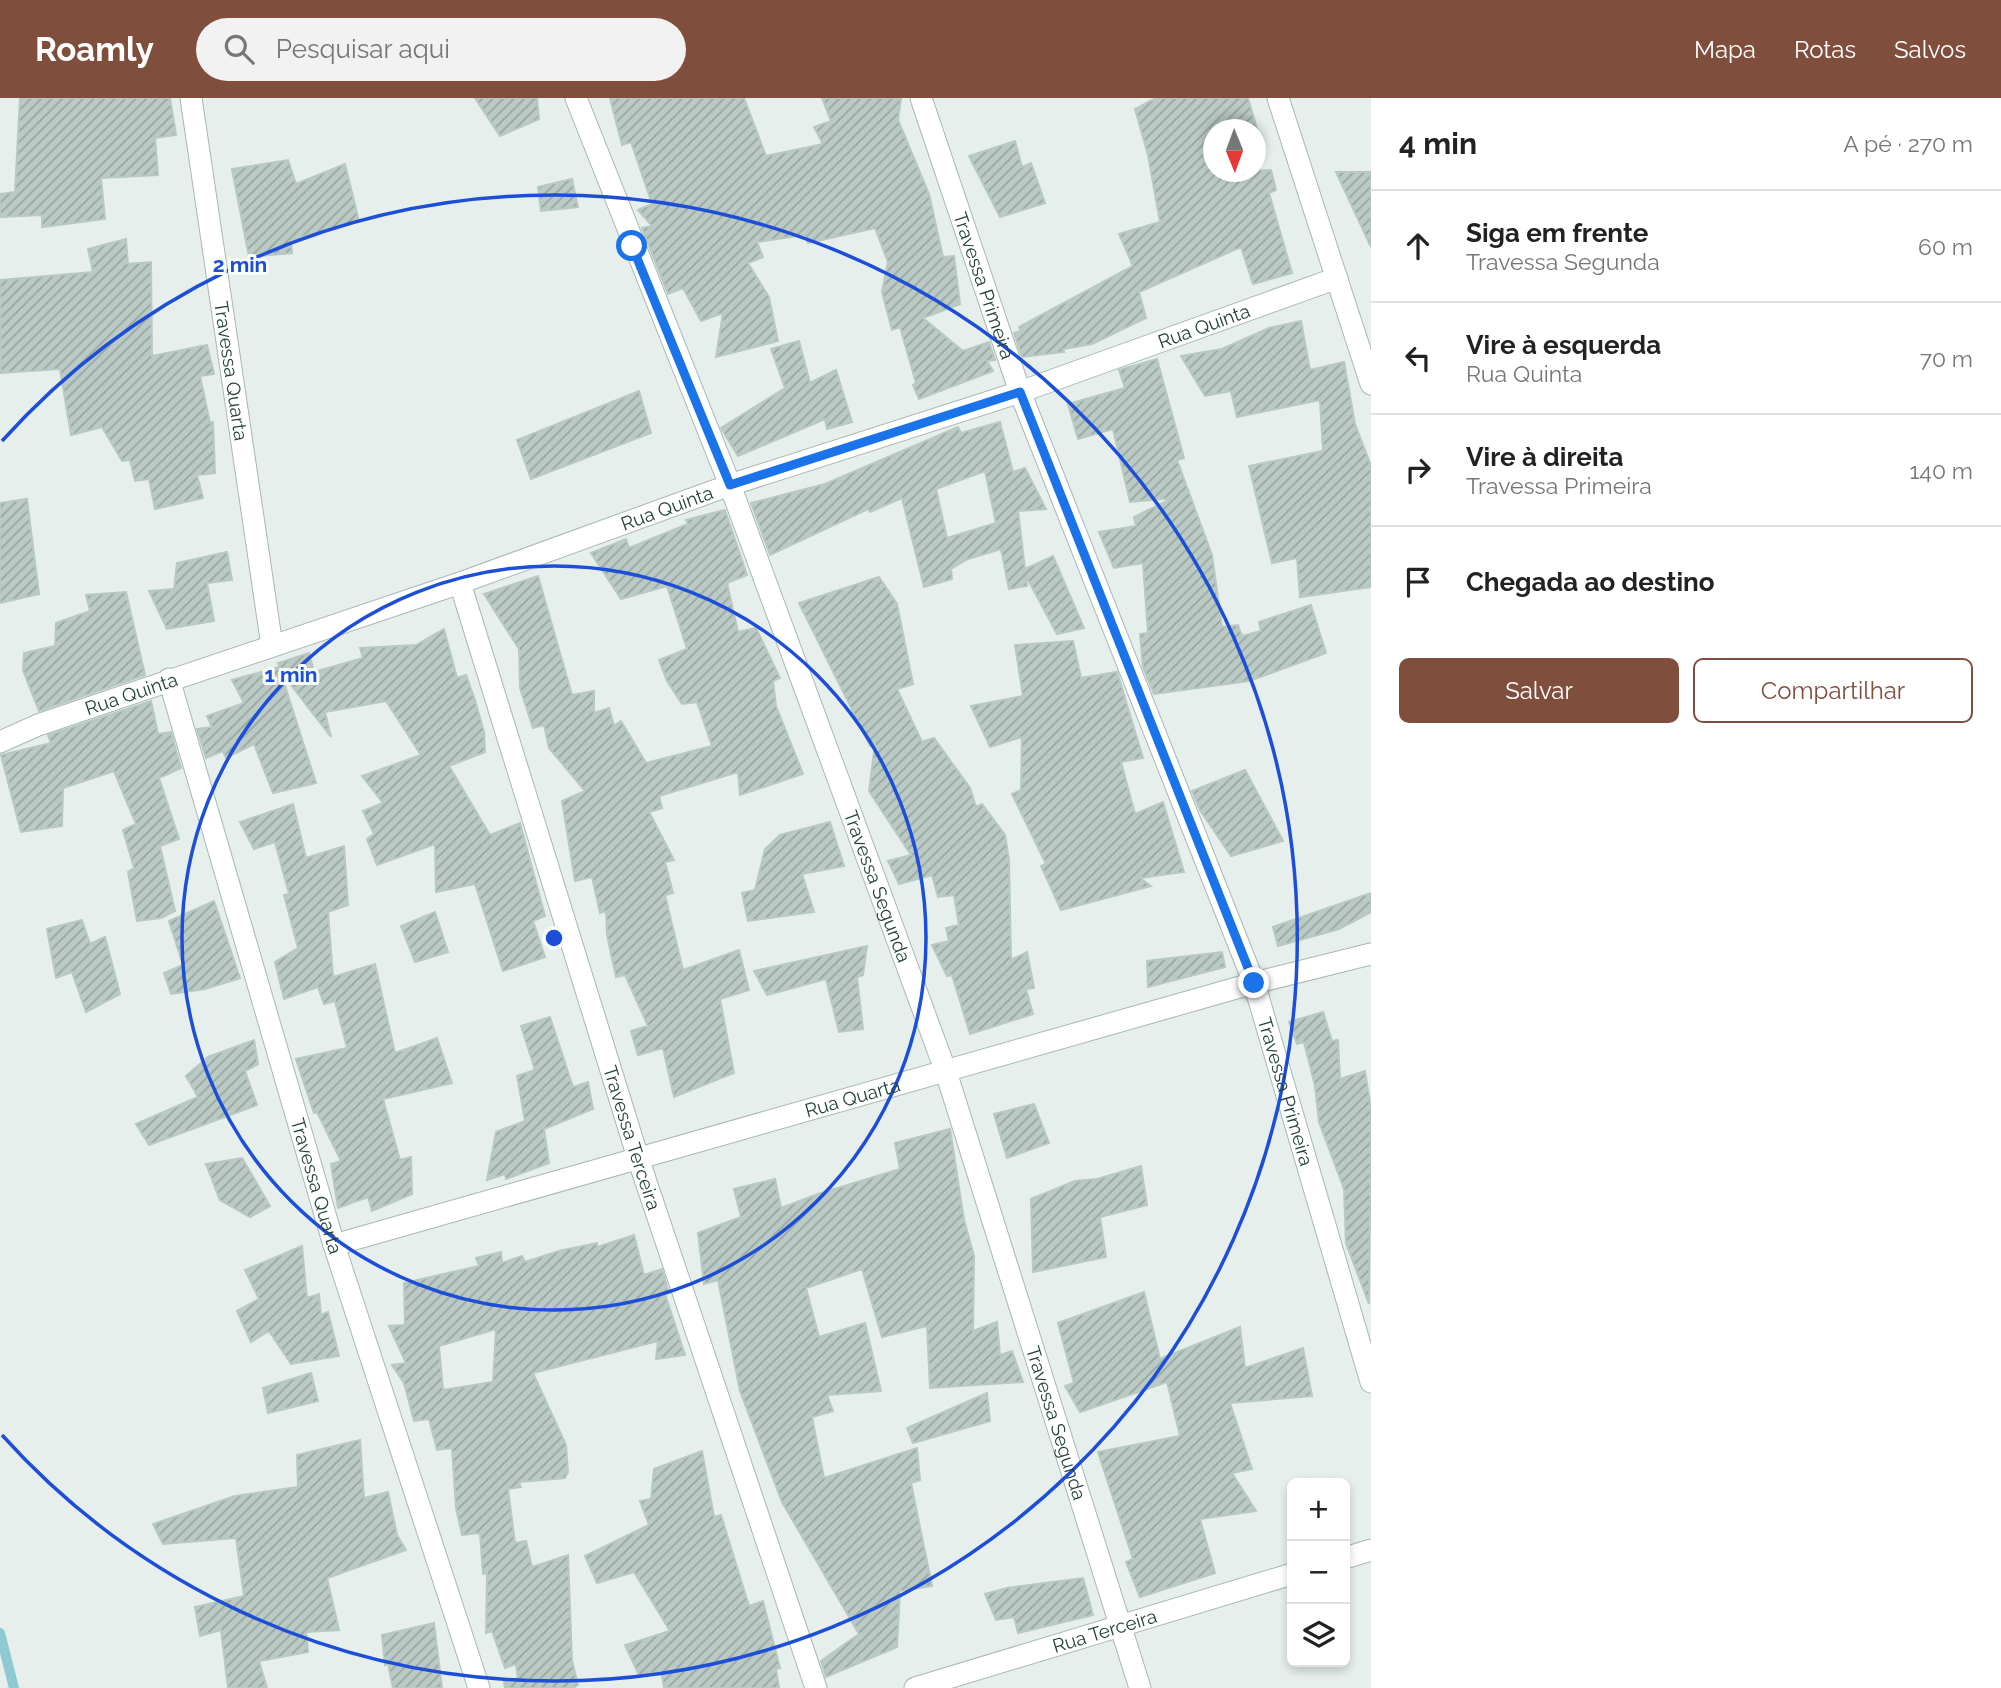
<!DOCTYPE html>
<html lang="pt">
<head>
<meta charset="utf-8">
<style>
	:root { --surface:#fff; --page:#f2f2f2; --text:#222; --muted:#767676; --line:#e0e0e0; --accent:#804e3d }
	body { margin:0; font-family:Raleway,sans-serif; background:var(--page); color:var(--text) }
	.controls { position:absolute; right:21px; bottom:21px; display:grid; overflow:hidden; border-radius:10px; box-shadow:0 4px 10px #0003 }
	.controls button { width:63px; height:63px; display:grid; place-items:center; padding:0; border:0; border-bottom:2px solid var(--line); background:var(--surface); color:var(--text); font:35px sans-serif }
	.compass { position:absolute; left:1203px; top:21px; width:63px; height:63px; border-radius:50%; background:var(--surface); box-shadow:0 4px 10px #0003; rotate:179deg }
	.stop { position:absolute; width:21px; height:21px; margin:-16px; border:5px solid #1a73e8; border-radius:50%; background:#fff }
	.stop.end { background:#1a73e8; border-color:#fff; box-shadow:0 2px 7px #0008 }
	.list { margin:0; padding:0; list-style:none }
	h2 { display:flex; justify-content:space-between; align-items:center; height:91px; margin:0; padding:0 28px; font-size:30px }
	h2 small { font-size:23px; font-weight:400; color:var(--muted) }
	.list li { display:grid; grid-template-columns:46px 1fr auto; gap:21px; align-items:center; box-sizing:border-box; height:112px; padding:0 28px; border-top:2px solid var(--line) }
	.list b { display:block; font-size:26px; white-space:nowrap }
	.list p { margin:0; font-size:23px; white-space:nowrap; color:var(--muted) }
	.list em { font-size:23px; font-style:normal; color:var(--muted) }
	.actions { display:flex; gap:14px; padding:21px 28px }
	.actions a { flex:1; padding:16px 0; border:2px solid var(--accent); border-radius:10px; text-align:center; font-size:24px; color:var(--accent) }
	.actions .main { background:var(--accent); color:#fff }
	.icon { flex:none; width:38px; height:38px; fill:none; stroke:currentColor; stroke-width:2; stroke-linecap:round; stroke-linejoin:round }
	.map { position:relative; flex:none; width:1371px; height:1590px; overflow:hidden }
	header { display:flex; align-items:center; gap:42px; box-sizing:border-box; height:98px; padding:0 35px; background:var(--accent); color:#fff }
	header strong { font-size:33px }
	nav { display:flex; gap:38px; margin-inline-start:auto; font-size:24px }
	.search { width:490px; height:63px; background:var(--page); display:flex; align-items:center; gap:18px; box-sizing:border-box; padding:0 24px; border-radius:38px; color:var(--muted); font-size:26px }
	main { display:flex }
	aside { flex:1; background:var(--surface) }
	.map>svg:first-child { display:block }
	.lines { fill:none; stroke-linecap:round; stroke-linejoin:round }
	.stream { stroke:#8ec9d4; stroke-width:10 }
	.building { fill:url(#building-hatch); stroke:#b8c9c2; stroke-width:2; fill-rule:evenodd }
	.minor-casing { stroke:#a8b8b2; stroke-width:23 }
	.tertiary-casing { stroke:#a8b8b2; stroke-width:23 }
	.minor { stroke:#fff; stroke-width:21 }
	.tertiary { stroke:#fff; stroke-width:21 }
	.route { stroke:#1a73e8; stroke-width:9 }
	.ring { fill:none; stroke:#1d4ed8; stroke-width:3.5 }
	.labels { text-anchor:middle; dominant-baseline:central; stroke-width:6; stroke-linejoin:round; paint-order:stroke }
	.street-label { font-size:19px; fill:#24423a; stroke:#f7fbf9 }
	.centre { fill:#1d4ed8; stroke:#f7fbf9; stroke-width:3.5 }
	.ring-label { font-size:21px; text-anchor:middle; font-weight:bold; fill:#1d4ed8; stroke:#f7fbf9; stroke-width:6; stroke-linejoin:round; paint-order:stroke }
</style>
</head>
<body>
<header>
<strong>Roamly</strong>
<div class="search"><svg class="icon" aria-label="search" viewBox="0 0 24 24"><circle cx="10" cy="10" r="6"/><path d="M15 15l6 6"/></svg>Pesquisar aqui</div>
<nav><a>Mapa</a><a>Rotas</a><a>Salvos</a></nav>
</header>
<main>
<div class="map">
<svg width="1371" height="1590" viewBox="0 0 1371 1590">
	<defs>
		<pattern id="building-hatch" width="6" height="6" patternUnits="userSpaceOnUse" patternTransform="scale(1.75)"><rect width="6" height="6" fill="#bbcac4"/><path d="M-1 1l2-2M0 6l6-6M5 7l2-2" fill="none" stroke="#98a6a0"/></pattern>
	</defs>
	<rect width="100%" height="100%" fill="#e6efeb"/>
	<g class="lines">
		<!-- stream -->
		<path class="stream" d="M 0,1535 L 14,1590"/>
	</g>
	<!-- building -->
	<path class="building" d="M 20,0 L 170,0 L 176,37 L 155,40 L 158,77 L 101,80 L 105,121 L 42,129 L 42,117 L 0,119 L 0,96 L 15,94 Z
		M 475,0 L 537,0 L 539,21 L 500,38 Z
		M 610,0 L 744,0 L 766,58 L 823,46 L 814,29 L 831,23 L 822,0 L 901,0 L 898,22 L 929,96 L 943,159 L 954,158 L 960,206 L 923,220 L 963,253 L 989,244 L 995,262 L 987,263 L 993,273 L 919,301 L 913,287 L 916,285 L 900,229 L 892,232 L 882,194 L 888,164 L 875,130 L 808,145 L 805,137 L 757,144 L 763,159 L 748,165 L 769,199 L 778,243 L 716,259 L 723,215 L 701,223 L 683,190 L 668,196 L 642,130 L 652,128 L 638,112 L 652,106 L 631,44 L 622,47 Z
		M 1156,0 L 1248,0 L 1264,55 L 1256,59 L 1256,32 L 1214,32 L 1214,74 L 1271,72 L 1276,92 L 1269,95 L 1292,175 L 1253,186 L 1241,149 L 1139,194 L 1146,220 L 1092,246 L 1063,251 L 1064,254 L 1022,259 L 1014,235 L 1021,233 L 1019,229 L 1133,168 L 1119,136 L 1160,124 L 1148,57 L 1135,11 Z
		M 1015,43 L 1022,69 L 1031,65 L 1045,105 L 1000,119 L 969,58 Z
		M 288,62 L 296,86 L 345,66 L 359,123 L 291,142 L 292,155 L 249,159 L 232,71 Z
		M 1336,74 L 1371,74 L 1371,149 Z
		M 572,81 L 578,109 L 541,113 L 538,89 Z
		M 126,141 L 128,166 L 151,164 L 152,258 L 207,247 L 214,276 L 200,278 L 210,325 L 213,324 L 215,375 L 197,377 L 203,400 L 155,411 L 149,381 L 135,383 L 130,362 L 122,363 L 102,329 L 71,337 L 60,271 L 1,275 L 0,182 L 93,174 L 88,151 Z
		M 1301,223 L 1310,272 L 1344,264 L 1355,326 L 1371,368 L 1371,489 L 1300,499 L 1297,460 L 1272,465 L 1249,368 L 1323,353 L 1320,302 L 1237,319 L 1231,293 L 1205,298 L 1181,258 L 1222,251 L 1269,230 Z
		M 799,243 L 810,285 L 836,272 L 852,324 L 827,331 L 825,321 L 738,358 L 721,330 L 785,290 L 771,251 Z
		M 1157,261 L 1184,360 L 1177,362 L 1212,457 L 1222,529 L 1238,527 L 1242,538 L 1261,533 L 1259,524 L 1311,507 L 1326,555 L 1249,583 L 1154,596 L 1143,569 L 1140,536 L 1148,535 L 1143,465 L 1114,470 L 1099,434 L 1136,428 L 1134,419 L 1173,400 L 1130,404 L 1113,331 L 1078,341 L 1068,306 L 1125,290 L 1119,272 Z
		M 639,293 L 651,335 L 531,381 L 517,342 Z
		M 1000,324 L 1013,374 L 1025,370 L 1046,411 L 1018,413 L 1025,471 L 1053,458 L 1084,530 L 1057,536 L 1026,478 L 1027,488 L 1009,491 L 1001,451 L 968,461 L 951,471 L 952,481 L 924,489 L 902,400 L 870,414 L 868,411 L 770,457 L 751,405 L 825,386 L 958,329 L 961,335 ZM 985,373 L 996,425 L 947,440 L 936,391 Z
		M 27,401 L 39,496 L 0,505 L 0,405 Z
		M 725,412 L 747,477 L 727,485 L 738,534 L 756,530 L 780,580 L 773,583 L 776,608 L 803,676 L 740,697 L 738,674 L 659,698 L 662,710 L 649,714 L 674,762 L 665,764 L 673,795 L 665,797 L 683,872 L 739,852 L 749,892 L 720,901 L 734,975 L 674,999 L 663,950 L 638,957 L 631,933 L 648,928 L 625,877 L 616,879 L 607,837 L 606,813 L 600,815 L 592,779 L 575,783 L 562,703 L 585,693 L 549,650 L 544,627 L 533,630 L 520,590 L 519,551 L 484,496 L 538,478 L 572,597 L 594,593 L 594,615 L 609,610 L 614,628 L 621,623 L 646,665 L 712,648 L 697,604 L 682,606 L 667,583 L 659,562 L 687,551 L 667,488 L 621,501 L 591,455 L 626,441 L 629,450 L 688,426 L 686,422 Z
		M 227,454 L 232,482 L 207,485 L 214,523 L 167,531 L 149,493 L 174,491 L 177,465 Z
		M 879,479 L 897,506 L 913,586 L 897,591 L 922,644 L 934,640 L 970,690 L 976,709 L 982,706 L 1005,737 L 1009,762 L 1011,862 L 1027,854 L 1034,890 L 1026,891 L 1033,916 L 970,936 L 952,877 L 947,878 L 932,847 L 949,843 L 946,830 L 959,827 L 954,797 L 938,799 L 932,777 L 899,786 L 888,763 L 911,757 L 869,693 L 875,646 L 870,648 L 799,505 Z
		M 126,494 L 145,577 L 39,613 L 23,572 L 24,555 L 55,548 L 56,525 L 90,513 L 86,497 Z
		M 444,531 L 457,580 L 466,577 L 475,602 L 484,634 L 485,654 L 449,668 L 490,737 L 520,725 L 545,818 L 533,823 L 545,859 L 503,873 L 475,786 L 436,794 L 435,746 L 377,767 L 367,741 L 374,736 L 363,713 L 383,705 L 362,678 L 421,657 L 386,603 L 325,614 L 331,639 L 284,578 L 278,565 L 309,555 L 314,574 L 363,560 L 360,550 L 416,547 Z
		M 1073,543 L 1081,580 L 1117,574 L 1143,660 L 1121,664 L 1135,716 L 1163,704 L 1184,774 L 1140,780 L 1151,788 L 1061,812 L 1041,768 L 1046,766 L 1012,696 L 1021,692 L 1022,639 L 990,649 L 971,608 L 1023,598 L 1015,547 Z
		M 279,569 L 316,685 L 273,695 L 254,646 L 226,660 L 223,653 L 206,660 L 197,631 L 212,629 L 207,618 L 244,605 L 232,582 Z
		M 151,603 L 158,636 L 171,634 L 181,670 L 159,680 L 179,741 L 160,748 L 175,813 L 161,820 L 137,823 L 128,774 L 134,770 L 123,732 L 136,726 L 114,673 L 63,690 L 62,728 L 21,734 L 1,657 L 51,645 L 48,637 Z
		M 1245,672 L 1283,743 L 1231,758 L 1200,712 L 1192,693 Z
		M 293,706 L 306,760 L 344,748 L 348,807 L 328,814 L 333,879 L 375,866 L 395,955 L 437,940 L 452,985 L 383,1001 L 400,1062 L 411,1059 L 412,1096 L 372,1113 L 368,1099 L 338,1110 L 331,1066 L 341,1063 L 317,1014 L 314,1015 L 296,961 L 347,950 L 335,903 L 324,906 L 318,889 L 284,901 L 275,864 L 298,850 L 284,797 L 289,796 L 275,744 L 254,751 L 240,724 Z
		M 830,724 L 844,768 L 802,776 L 814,814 L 748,823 L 742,795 L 755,792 L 765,751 L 780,737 Z
		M 1371,795 L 1371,814 L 1339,831 L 1278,848 L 1273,829 Z
		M 214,803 L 240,880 L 205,891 L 171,896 L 164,875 L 183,867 L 169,823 Z
		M 435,814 L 448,854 L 415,864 L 401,828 Z
		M 82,822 L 90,846 L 105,839 L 120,896 L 86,914 L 72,874 L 56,880 L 47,831 Z
		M 867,848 L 863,877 L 857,879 L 863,931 L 839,934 L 826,881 L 767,897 L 754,873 Z
		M 1222,854 L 1225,869 L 1148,889 L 1147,863 Z
		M 1323,914 L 1332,943 L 1338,942 L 1340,981 L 1365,973 L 1371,1011 L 1369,1206 L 1346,1145 L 1344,1091 L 1319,1024 L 1315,988 L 1304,944 L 1297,946 L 1289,924 Z
		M 550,919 L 573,989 L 588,984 L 593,1011 L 544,1031 L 549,1065 L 506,1081 L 505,1076 L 487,1082 L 496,1034 L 525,1023 L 517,978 L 535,972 L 521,928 Z
		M 254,942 L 258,966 L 245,973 L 257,1007 L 149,1047 L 136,1026 L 198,999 L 186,978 L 208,959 Z
		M 1034,1006 L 1049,1045 L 1007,1060 L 994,1016 Z
		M 950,1031 L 964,1122 L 974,1158 L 973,1233 L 997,1224 L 1000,1257 L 1012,1253 L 1023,1284 L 930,1290 L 927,1228 L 882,1239 L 862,1171 L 806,1190 L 819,1239 L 865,1225 L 881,1293 L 827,1297 L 833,1313 L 812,1319 L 824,1380 L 917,1350 L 920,1382 L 911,1385 L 932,1488 L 900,1493 L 897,1549 L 826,1579 L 821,1563 L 859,1536 L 782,1404 L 740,1293 L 718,1182 L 704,1186 L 698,1135 L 741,1119 L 734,1091 L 775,1081 L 781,1110 L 818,1096 L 900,1071 L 895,1045 Z
		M 242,1060 L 270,1108 L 250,1119 L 220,1102 L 206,1066 Z
		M 1141,1068 L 1147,1107 L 1100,1119 L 1106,1159 L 1033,1174 L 1031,1101 L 1075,1083 L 1097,1081 Z
		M 634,1137 L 644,1177 L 662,1171 L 669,1195 L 665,1196 L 685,1257 L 656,1261 L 658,1243 L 533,1275 L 566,1347 L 568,1374 L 565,1380 L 519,1384 L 521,1389 L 508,1391 L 515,1445 L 526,1443 L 532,1469 L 568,1457 L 572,1563 L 578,1587 L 573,1590 L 505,1590 L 504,1584 L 518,1580 L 516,1566 L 505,1570 L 492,1533 L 486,1535 L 487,1475 L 483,1476 L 480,1435 L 462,1437 L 456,1410 L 452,1350 L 437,1352 L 429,1321 L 414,1323 L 404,1285 L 392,1267 L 406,1265 L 389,1228 L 405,1227 L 404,1185 L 479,1168 L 476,1160 L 501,1154 L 502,1165 L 522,1158 L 525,1164 L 559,1153 L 597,1145 L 597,1149 ZM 496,1231 L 493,1284 L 443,1292 L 439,1248 Z
		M 302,1148 L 307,1200 L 319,1196 L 321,1217 L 328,1214 L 339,1258 L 291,1266 L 269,1233 L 251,1244 L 237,1213 L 259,1201 L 245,1172 Z
		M 1144,1194 L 1160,1261 L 1240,1229 L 1245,1270 L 1303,1250 L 1312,1298 L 1230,1305 L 1252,1371 L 1232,1375 L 1256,1413 L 1200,1421 L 1215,1475 L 1140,1499 L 1126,1464 L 1133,1461 L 1098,1354 L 1180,1338 L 1167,1284 L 1080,1314 L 1065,1288 L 1074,1285 L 1058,1225 Z
		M 311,1275 L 318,1303 L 268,1315 L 263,1290 Z
		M 987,1295 L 990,1323 L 913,1345 L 907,1330 Z
		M 360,1342 L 364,1400 L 388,1394 L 397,1437 L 406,1452 L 327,1480 L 339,1532 L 306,1534 L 308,1554 L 259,1563 L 267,1590 L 228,1590 L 221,1532 L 200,1538 L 195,1509 L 244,1498 L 236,1440 L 163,1446 L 153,1426 L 235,1398 L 298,1389 L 297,1357 Z
		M 702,1353 L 714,1419 L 721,1417 L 749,1508 L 763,1503 L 780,1570 L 776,1571 L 779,1590 L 664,1590 L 661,1572 L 640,1579 L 625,1547 L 670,1533 L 634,1474 L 597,1485 L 585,1458 L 649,1427 L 640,1403 L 651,1401 L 654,1371 Z
		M 1083,1480 L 1093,1517 L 1018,1535 L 1014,1519 L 996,1522 L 985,1496 L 1007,1490 Z
		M 434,1525 L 442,1590 L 393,1590 L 388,1566 L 385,1567 L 382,1537 Z"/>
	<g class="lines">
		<defs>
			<g id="minor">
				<path id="s1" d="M 191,0 L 272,548"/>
				<path id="s2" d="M 576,0 L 730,387 L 946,974 L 1140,1590"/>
				<path id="s3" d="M 921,0 L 1020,294 L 1254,885 L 1371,1284"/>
				<path id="s4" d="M 460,485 L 639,1063 L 816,1590"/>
				<path id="s5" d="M 169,581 L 334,1147 L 479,1590"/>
				<path id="s6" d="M 0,644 L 38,627 L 460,485 L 730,387 L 1020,294 L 1337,180"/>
				<path id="s7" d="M 334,1147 L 1254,885 L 1371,856"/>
				<path d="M 1345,1460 L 1371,1452"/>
				<path id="s8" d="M 915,1590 L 1292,1476"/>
			</g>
			<path id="tertiary" d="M 1278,0 L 1371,286"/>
		</defs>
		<!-- minor casing -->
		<use href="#minor" class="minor-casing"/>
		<!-- tertiary casing -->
		<use href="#tertiary" class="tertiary-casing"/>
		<!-- minor -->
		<use href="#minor" class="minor"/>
		<!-- tertiary -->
		<use href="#tertiary" class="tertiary"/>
	</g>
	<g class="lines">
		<!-- route -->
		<path class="route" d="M 632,148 L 730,387 L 1020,294 L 1254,885"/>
	</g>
	<!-- distance rings -->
	<g class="ring">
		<circle cx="554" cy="840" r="372"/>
		<path d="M2 343A743 743 0 1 1 2 1337"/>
	</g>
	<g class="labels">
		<!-- street labels -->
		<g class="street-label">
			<text stroke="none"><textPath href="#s3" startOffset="198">Travessa Primeira</textPath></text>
			<text stroke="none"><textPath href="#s6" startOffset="1274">Rua Quinta</textPath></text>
			<text stroke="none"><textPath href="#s1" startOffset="276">Travessa Quarta</textPath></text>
			<text stroke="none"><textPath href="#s6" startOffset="707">Rua Quinta</textPath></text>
			<text stroke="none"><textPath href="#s6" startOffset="140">Rua Quinta</textPath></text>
			<text stroke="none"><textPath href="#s2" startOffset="844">Travessa Segunda</textPath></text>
			<text stroke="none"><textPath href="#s3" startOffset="1059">Travessa Primeira</textPath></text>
			<text stroke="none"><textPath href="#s7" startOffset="539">Rua Quarta</textPath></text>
			<text stroke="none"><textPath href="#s4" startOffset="581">Travessa Terceira</textPath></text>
			<text stroke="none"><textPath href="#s5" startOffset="528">Travessa Quarta</textPath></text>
			<text stroke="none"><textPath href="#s2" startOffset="1410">Travessa Segunda</textPath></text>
			<text stroke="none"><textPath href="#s8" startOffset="198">Rua Terceira</textPath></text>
		</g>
	</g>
	<circle cx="554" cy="840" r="10" class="centre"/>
	<g class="ring-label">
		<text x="240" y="174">2 min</text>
		<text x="291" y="584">1 min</text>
	</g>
</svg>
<div class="controls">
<button>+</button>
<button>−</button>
<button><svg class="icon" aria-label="layers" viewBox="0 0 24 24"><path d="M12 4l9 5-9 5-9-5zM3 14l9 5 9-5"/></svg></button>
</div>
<svg class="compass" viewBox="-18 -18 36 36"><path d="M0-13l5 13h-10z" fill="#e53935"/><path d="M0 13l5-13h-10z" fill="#767676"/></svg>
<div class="stop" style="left:632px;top:148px"></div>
<div class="stop end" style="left:1254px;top:885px"></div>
</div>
<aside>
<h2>4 min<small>A pé · 270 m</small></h2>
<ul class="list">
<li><svg class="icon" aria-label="ahead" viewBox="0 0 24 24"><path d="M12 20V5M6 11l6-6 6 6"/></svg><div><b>Siga em frente</b><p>Travessa Segunda</p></div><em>60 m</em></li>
<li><svg class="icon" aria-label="left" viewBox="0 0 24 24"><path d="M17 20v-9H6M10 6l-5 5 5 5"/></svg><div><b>Vire à esquerda</b><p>Rua Quinta</p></div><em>70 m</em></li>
<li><svg class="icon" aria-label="right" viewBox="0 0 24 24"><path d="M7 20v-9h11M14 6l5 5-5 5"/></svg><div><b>Vire à direita</b><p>Travessa Primeira</p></div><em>140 m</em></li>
<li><svg class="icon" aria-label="arrive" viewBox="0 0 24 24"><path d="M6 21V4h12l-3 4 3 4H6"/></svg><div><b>Chegada ao destino</b></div></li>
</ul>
<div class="actions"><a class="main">Salvar</a><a>Compartilhar</a></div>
</aside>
</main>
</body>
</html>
